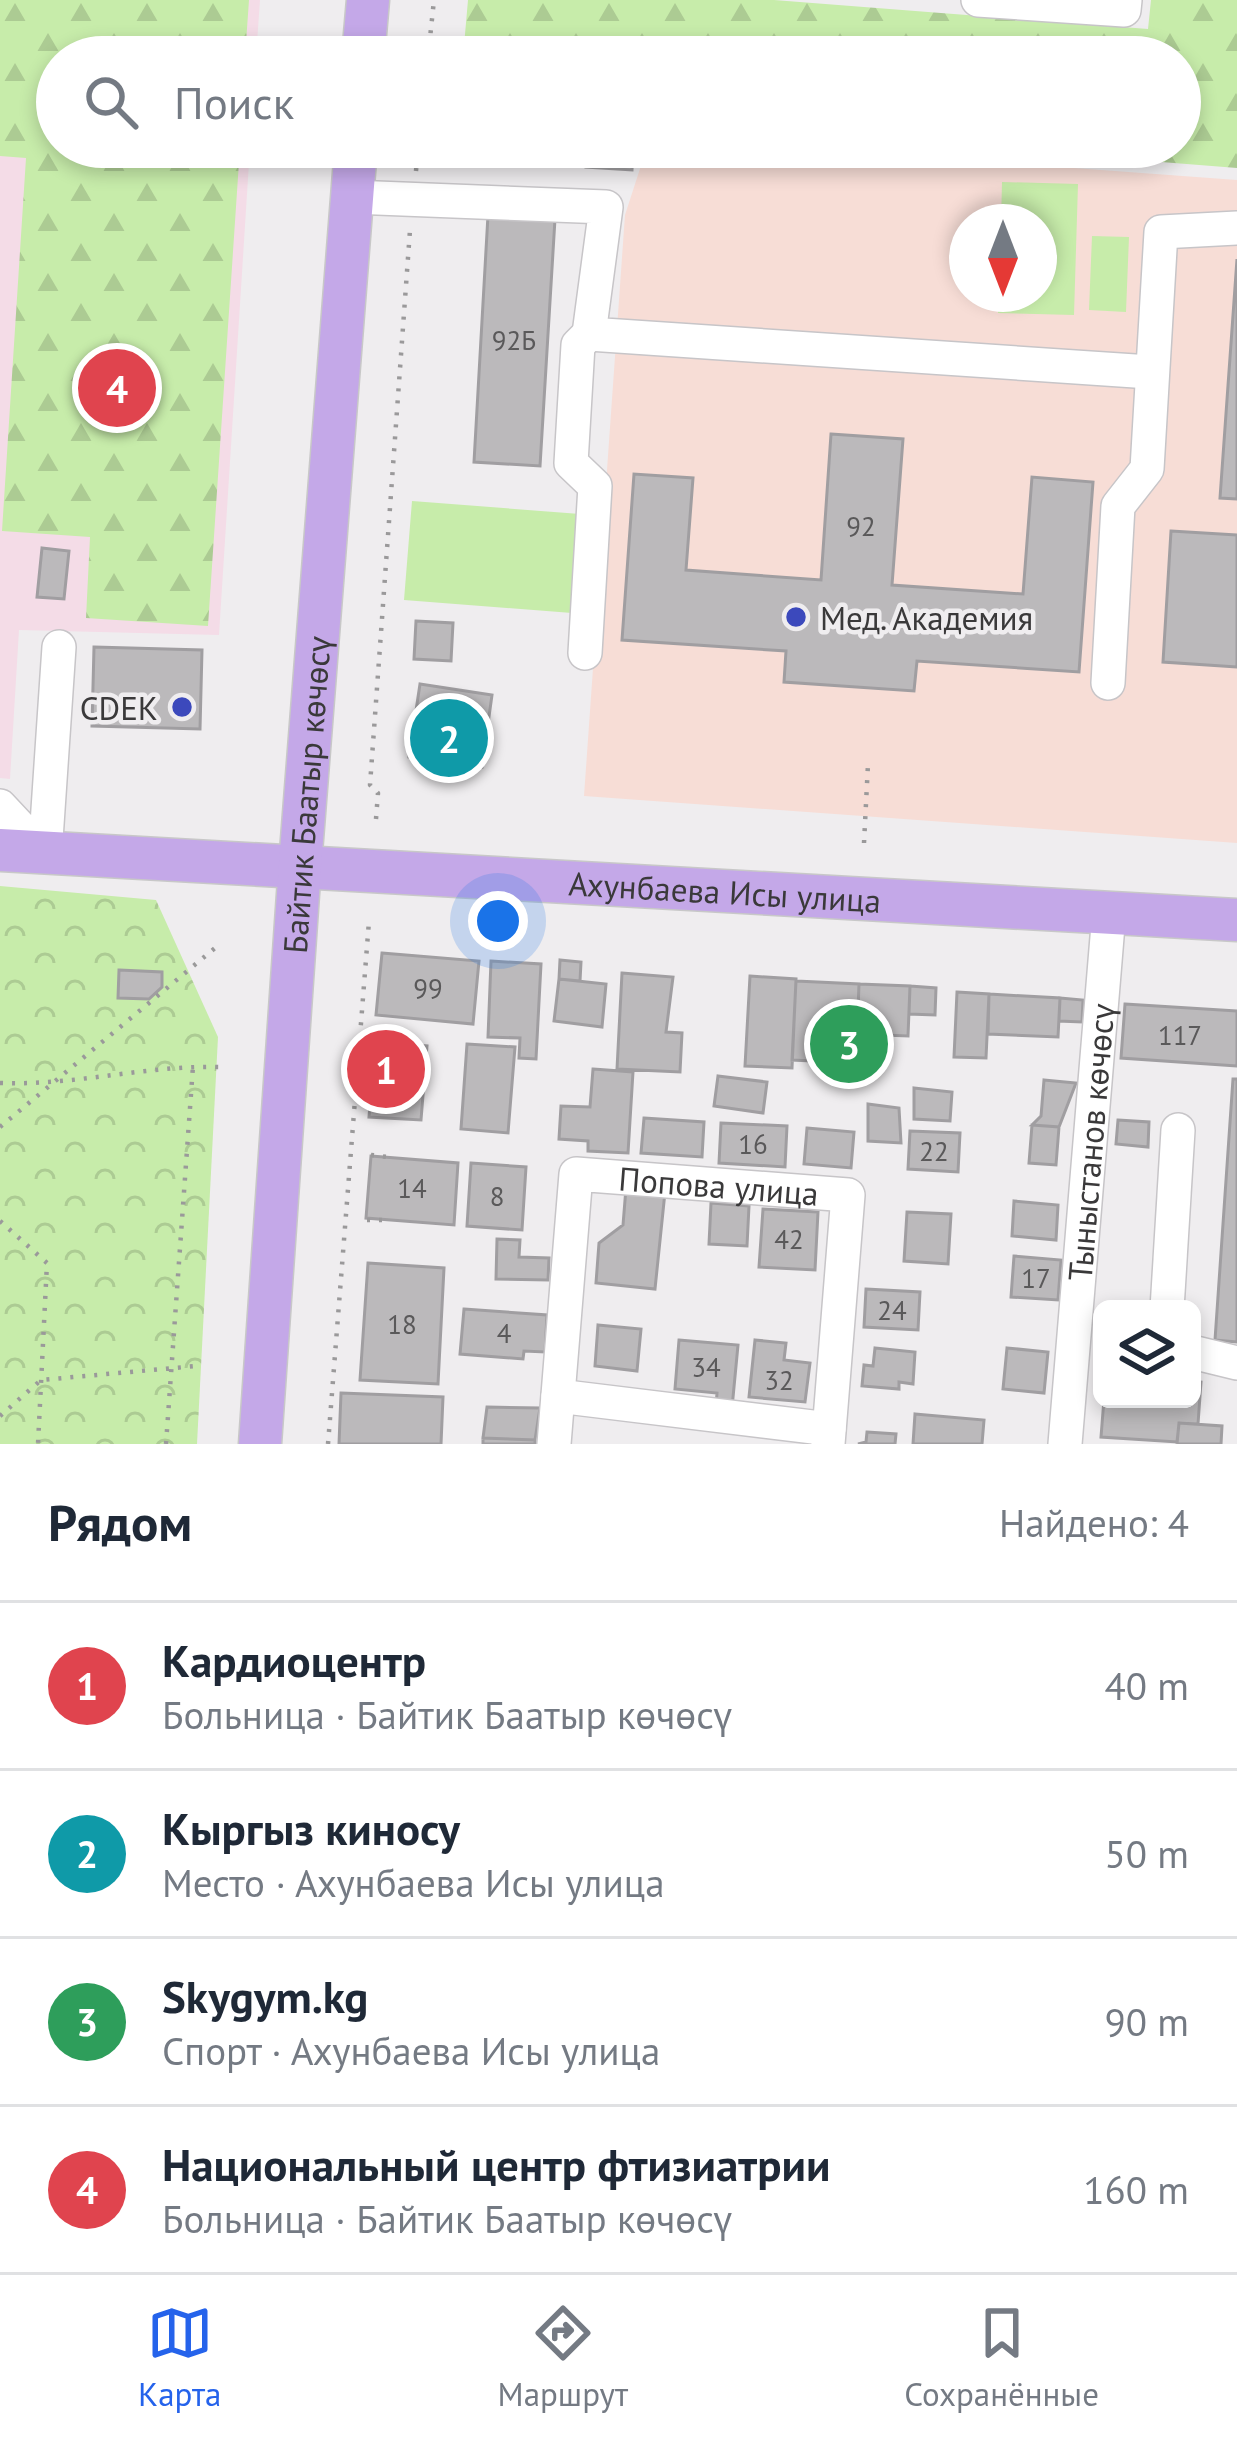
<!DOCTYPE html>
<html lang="ru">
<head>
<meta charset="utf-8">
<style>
	:root { --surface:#fff; --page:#f6f6f7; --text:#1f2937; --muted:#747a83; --line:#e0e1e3; --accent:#2563eb }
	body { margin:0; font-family:"PT Sans",sans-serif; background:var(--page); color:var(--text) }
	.controls { position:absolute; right:36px; bottom:36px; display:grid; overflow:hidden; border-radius:18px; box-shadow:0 6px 18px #0003 }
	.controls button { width:108px; height:108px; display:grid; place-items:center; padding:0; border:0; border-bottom:3px solid var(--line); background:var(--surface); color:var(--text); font:60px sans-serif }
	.compass { position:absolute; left:949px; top:204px; width:108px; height:108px; border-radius:50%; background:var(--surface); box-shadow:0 6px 18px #0003; rotate:180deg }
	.you { position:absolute; left:498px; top:921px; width:42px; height:42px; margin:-30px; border:9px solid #fff; border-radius:50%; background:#1a73e8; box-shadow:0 0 0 18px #1a73e833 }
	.badge { display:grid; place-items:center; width:78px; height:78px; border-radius:50%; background:var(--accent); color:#fff; font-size:39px; font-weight:700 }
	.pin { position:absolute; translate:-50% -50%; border:6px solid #fff; box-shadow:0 3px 12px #0006 }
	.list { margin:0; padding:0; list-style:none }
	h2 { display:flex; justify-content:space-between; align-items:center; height:156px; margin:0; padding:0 48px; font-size:51px }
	h2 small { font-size:39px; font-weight:400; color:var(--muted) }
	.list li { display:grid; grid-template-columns:78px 1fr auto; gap:36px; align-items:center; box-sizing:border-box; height:168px; padding:0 48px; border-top:3px solid var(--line) }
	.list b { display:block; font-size:45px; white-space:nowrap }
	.list p { margin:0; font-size:39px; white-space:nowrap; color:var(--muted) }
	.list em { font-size:39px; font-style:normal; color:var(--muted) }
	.icon { flex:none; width:66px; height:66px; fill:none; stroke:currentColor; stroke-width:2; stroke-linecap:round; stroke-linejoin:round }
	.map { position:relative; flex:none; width:1237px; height:1444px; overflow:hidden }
	.search { position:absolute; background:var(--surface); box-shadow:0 6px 18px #0003; left:36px; right:36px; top:36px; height:132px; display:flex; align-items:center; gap:30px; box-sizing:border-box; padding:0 42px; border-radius:66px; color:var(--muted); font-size:45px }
	.sheet { height:828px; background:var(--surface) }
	nav { display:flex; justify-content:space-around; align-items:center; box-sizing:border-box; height:168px; border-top:3px solid var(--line); background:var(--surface); font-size:33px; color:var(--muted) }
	nav a { display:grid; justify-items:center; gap:6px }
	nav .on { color:var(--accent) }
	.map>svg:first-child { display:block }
	.education { fill:#f7ddd6; fill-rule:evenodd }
	.medical { fill:#f4dce7 }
	.grass { fill:#c7ecaa }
	.forest { fill:url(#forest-firs) }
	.park { fill:url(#park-crowns) }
	.building { fill:#bbb9bb; stroke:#a09ea1; stroke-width:3 }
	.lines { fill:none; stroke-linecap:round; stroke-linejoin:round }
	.minor-casing { stroke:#c7c5c8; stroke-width:36 }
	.major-casing { stroke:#c8c8c8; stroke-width:45 }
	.path { stroke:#9a999a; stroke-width:4.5; stroke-dasharray:3 9; stroke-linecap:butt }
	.minor { stroke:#fff; stroke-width:33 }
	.major { stroke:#c4a8e8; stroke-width:42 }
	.poi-dot { fill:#3c49bc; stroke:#efedef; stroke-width:4.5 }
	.labels { text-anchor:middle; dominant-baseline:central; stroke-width:9; stroke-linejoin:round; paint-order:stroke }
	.number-label { font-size:27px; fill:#5a595a }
	.poi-label { font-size:33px; fill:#3a393a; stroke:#efedef; text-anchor:start }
	.street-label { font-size:33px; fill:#3a393a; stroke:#efedef }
</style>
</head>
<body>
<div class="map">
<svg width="1237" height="1444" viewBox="0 0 1237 1444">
	<defs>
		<pattern id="forest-firs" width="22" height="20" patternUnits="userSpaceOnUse" patternTransform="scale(3)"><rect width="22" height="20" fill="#c7ecaa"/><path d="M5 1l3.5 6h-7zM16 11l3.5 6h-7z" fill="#accb93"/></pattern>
		<pattern id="park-crowns" width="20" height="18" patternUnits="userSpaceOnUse" patternTransform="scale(3)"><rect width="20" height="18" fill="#c7ecaa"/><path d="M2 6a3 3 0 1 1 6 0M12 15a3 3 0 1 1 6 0" fill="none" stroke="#accb93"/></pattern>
	</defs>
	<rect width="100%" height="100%" fill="#efedef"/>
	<!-- education -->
	<path class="education" d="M 647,147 L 786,147 L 1237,180 L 1237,843 L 584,796 L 625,215 ZM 967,222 L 1039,222 L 1039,294 L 967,294 Z"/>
	<!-- medical -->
	<path class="medical" d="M 0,0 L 260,0 L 256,57 L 57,57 L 57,147 L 250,147 L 219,635 L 19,630 L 10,779 L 0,778 Z"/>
	<!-- grass -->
	<path class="grass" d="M 1002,182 L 1078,184 L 1074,315 L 998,313 L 998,294 L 1039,294 L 1039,222 L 1001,222 Z
		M 1092,236 L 1129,237 L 1126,312 L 1089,310 Z
		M 412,501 L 580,514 L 572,613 L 404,600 Z"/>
	<!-- forest -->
	<path class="forest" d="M 0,0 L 249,0 L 245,57 L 57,57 L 57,147 L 240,147 L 208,626 L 86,618 L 90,537 L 2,531 L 26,158 L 0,156 Z
		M 468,0 L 774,0 L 1148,29 L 1151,0 L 1237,0 L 1237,168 L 971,147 L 1180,147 L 1180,57 L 463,57 Z"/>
	<!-- park -->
	<path class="park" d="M 0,886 L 156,900 L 218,1037 L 197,1444 L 0,1444 Z"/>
	<!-- building -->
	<path class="building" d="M 476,147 L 522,147 L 521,157 L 475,156 Z
		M 587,147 L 633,147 L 632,170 L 586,167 Z
		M 488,215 L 555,219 L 540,466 L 474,462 Z
		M 1237,259 L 1237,499 L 1220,498 Z
		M 831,434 L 903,439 L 892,585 L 1023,594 L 1032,477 L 1093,482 L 1079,672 L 917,661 L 914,691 L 784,682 L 786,651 L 622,640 L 634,474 L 693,478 L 686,570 L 821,580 Z
		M 1171,531 L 1237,535 L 1237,667 L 1163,662 Z
		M 42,548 L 69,551 L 64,599 L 37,597 Z
		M 416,621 L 453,623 L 451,661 L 414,659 Z
		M 94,647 L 202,650 L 200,729 L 92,726 Z
		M 420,684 L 492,695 L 482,767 L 409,757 Z
		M 382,953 L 479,961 L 473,1024 L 376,1015 Z
		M 560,960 L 581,962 L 580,981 L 559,979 Z
		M 491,961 L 541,964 L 536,1059 L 519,1058 L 520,1038 L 488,1037 Z
		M 119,970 L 162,972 L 162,987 L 149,999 L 118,998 Z
		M 622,973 L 673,977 L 666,1032 L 682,1033 L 680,1072 L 617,1069 Z
		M 750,976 L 796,979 L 792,1068 L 745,1066 Z
		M 559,979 L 606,984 L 602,1027 L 554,1021 Z
		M 796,981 L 859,984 L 856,1063 L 792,1060 Z
		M 859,984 L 910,986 L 908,1036 L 857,1034 Z
		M 910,986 L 936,988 L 935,1015 L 909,1014 Z
		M 957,992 L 989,994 L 986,1058 L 954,1057 Z
		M 989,994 L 1060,998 L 1058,1037 L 988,1034 Z
		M 1060,998 L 1083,1000 L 1082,1022 L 1059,1021 Z
		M 1125,1004 L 1237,1011 L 1237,1066 L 1121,1058 Z
		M 375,1042 L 427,1046 L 421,1120 L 369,1117 Z
		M 467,1044 L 515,1047 L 508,1133 L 461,1129 Z
		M 593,1069 L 633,1072 L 628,1153 L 588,1151 L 588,1141 L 559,1139 L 561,1106 L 590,1107 Z
		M 718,1076 L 767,1082 L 763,1113 L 714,1106 Z
		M 1233,1079 L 1237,1079 L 1237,1342 L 1215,1340 Z
		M 1044,1080 L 1076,1083 L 1059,1127 L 1032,1125 L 1041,1116 Z
		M 914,1088 L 952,1092 L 950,1121 L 914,1119 Z
		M 868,1104 L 899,1108 L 901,1143 L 868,1141 Z
		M 644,1118 L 704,1122 L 702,1157 L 641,1153 Z
		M 1118,1120 L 1149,1122 L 1148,1147 L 1116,1144 Z
		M 721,1123 L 787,1126 L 785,1167 L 719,1163 Z
		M 1032,1125 L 1059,1127 L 1056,1165 L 1029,1163 Z
		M 807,1128 L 854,1132 L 851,1168 L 804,1164 Z
		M 910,1131 L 960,1133 L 958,1172 L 908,1169 Z
		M 371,1156 L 458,1163 L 454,1225 L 366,1218 Z
		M 471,1163 L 526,1167 L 522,1230 L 467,1226 Z
		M 626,1188 L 665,1192 L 655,1289 L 596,1283 L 599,1243 L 623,1225 Z
		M 1014,1201 L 1058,1205 L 1056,1240 L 1012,1236 Z
		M 711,1203 L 749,1206 L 747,1246 L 709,1244 Z
		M 763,1209 L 818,1212 L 815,1270 L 759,1267 Z
		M 907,1212 L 951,1214 L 948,1264 L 904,1261 Z
		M 497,1239 L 520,1240 L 519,1257 L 549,1258 L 548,1280 L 496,1279 Z
		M 1014,1256 L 1061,1260 L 1058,1300 L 1011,1297 Z
		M 368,1263 L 444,1268 L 438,1384 L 360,1380 Z
		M 866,1289 L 920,1292 L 918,1330 L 864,1327 Z
		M 464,1309 L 547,1315 L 545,1352 L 524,1351 L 523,1359 L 460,1354 Z
		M 598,1325 L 641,1329 L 637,1371 L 595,1366 Z
		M 679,1340 L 738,1345 L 732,1408 L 716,1406 L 717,1393 L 675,1389 Z
		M 755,1340 L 786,1343 L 784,1360 L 810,1363 L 805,1402 L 749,1397 Z
		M 875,1348 L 915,1352 L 913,1384 L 899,1382 L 899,1389 L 862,1386 L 864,1365 L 873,1366 Z
		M 1007,1348 L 1048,1352 L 1044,1393 L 1003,1389 Z
		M 1192,1381 L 1201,1382 L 1198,1424 L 1179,1423 L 1177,1442 L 1101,1437 L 1104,1399 L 1192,1399 Z
		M 341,1393 L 443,1397 L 441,1444 L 339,1444 Z
		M 487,1407 L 540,1408 L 535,1440 L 483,1438 Z
		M 915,1414 L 984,1420 L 982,1444 L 913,1444 Z
		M 1179,1423 L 1222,1426 L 1221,1444 L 1177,1444 Z
		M 867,1432 L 896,1434 L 895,1444 L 858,1444 L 866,1442 Z
		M 483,1438 L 535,1440 L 535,1444 L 483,1444 Z"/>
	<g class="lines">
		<defs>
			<g id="minor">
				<path d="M 978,0 L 1124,10 L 1125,0"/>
				<path d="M 352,197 L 606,207 L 589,334 L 1150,372"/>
				<path d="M 585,653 L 595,486 L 571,463 L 578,345 L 589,334"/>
				<path d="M 1108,683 L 1118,506 L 1147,469 L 1161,232 L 1237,228"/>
				<path d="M 0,806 L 45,854 L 59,647"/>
				<path d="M 1167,1309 L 1178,1130"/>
				<path d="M 1192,1352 L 1237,1363"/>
				<path d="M 558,1396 L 829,1429"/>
				<path id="s1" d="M 554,1444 L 576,1174 L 848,1195 L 828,1444"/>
				<path id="s2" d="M 1065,1444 L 1109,913"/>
			</g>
			<g id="major">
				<path d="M 363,57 L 368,0"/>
				<path id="s3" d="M 0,850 L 1237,920"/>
				<path id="s4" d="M 260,1444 L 300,865 L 356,147"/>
			</g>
		</defs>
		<!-- minor casing -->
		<use href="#minor" class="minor-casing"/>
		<!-- major casing -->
		<use href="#major" class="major-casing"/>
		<!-- path -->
		<path class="path" d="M 428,57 L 434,0
			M 416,171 L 418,147
			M 376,819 L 378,793 L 370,785 L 410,230
			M 864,843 L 868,764
			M 0,1083 C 75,1086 145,1065 220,1067
			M 0,1127 L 221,943
			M 371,1155 L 388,1157
			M 367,1220 L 385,1220
			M 0,1221 L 47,1263 L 38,1444
			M 0,1416 L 41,1380 L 196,1366
			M 166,1444 L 193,1066
			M 328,1444 L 369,921"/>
		<!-- minor -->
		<use href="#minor" class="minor"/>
		<!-- major -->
		<use href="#major" class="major"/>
	</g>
	<!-- markers -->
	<g class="poi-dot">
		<circle cx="796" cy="617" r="12"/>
		<circle cx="182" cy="707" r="12"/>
	</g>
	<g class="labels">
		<!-- number labels -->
		<g class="number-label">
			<text x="514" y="340">92Б</text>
			<text x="861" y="526">92</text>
			<text x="428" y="988">99</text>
			<text x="1180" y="1035">117</text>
			<text x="753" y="1144">16</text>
			<text x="934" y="1151">22</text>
			<text x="412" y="1188">14</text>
			<text x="497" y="1196">8</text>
			<text x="789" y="1239">42</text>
			<text x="1036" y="1278">17</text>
			<text x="892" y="1310">24</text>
			<text x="402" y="1324">18</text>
			<text x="504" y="1333">4</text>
			<text x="706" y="1367">34</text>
			<text x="779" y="1380">32</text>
		</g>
		<!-- poi labels -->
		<g class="poi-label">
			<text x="820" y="617">Мед. Академия</text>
			<text x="158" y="707" text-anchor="end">CDEK</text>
		</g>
		<!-- street labels -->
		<g class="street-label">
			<text stroke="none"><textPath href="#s4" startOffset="651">Байтик Баатыр көчөсү</textPath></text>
			<text stroke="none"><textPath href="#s3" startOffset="726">Ахунбаева Исы улица</textPath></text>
			<text stroke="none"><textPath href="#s2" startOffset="303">Тыныстанов көчөсү</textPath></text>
			<text stroke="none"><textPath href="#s1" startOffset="414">Попова улица</textPath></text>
		</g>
	</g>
</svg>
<div class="controls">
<button><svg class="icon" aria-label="layers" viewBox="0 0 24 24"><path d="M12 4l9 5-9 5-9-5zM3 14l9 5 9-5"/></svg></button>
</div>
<svg class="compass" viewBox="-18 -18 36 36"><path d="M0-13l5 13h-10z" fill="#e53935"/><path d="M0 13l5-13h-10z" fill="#747a83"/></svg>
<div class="you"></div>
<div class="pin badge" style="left:386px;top:1069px;background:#e0444e">1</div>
<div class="pin badge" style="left:449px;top:738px;background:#0f9aa8">2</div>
<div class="pin badge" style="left:849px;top:1044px;background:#2e9e5b">3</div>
<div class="pin badge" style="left:117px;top:388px;background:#e0444e">4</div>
<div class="search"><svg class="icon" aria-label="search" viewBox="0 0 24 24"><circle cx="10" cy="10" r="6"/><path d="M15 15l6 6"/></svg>Поиск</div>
</div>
<section class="sheet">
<h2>Рядом<small>Найдено: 4</small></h2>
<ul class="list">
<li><span class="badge" style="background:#e0444e">1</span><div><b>Кардиоцентр</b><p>Больница · Байтик Баатыр көчөсү</p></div><em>40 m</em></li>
<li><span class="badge" style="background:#0f9aa8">2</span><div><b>Кыргыз киносу</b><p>Место · Ахунбаева Исы улица</p></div><em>50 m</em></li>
<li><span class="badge" style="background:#2e9e5b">3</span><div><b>Skygym.kg</b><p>Спорт · Ахунбаева Исы улица</p></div><em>90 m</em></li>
<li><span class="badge" style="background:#e0444e">4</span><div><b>Национальный центр фтизиатрии</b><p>Больница · Байтик Баатыр көчөсү</p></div><em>160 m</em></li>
</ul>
</section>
<nav>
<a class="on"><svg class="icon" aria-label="map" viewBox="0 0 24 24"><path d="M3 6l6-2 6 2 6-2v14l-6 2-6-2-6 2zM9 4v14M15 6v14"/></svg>Карта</a>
<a><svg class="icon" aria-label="directions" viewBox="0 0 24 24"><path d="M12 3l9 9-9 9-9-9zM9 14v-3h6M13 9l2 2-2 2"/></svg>Маршрут</a>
<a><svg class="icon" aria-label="saved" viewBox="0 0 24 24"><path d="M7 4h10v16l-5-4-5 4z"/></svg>Сохранённые</a>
</nav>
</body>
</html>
